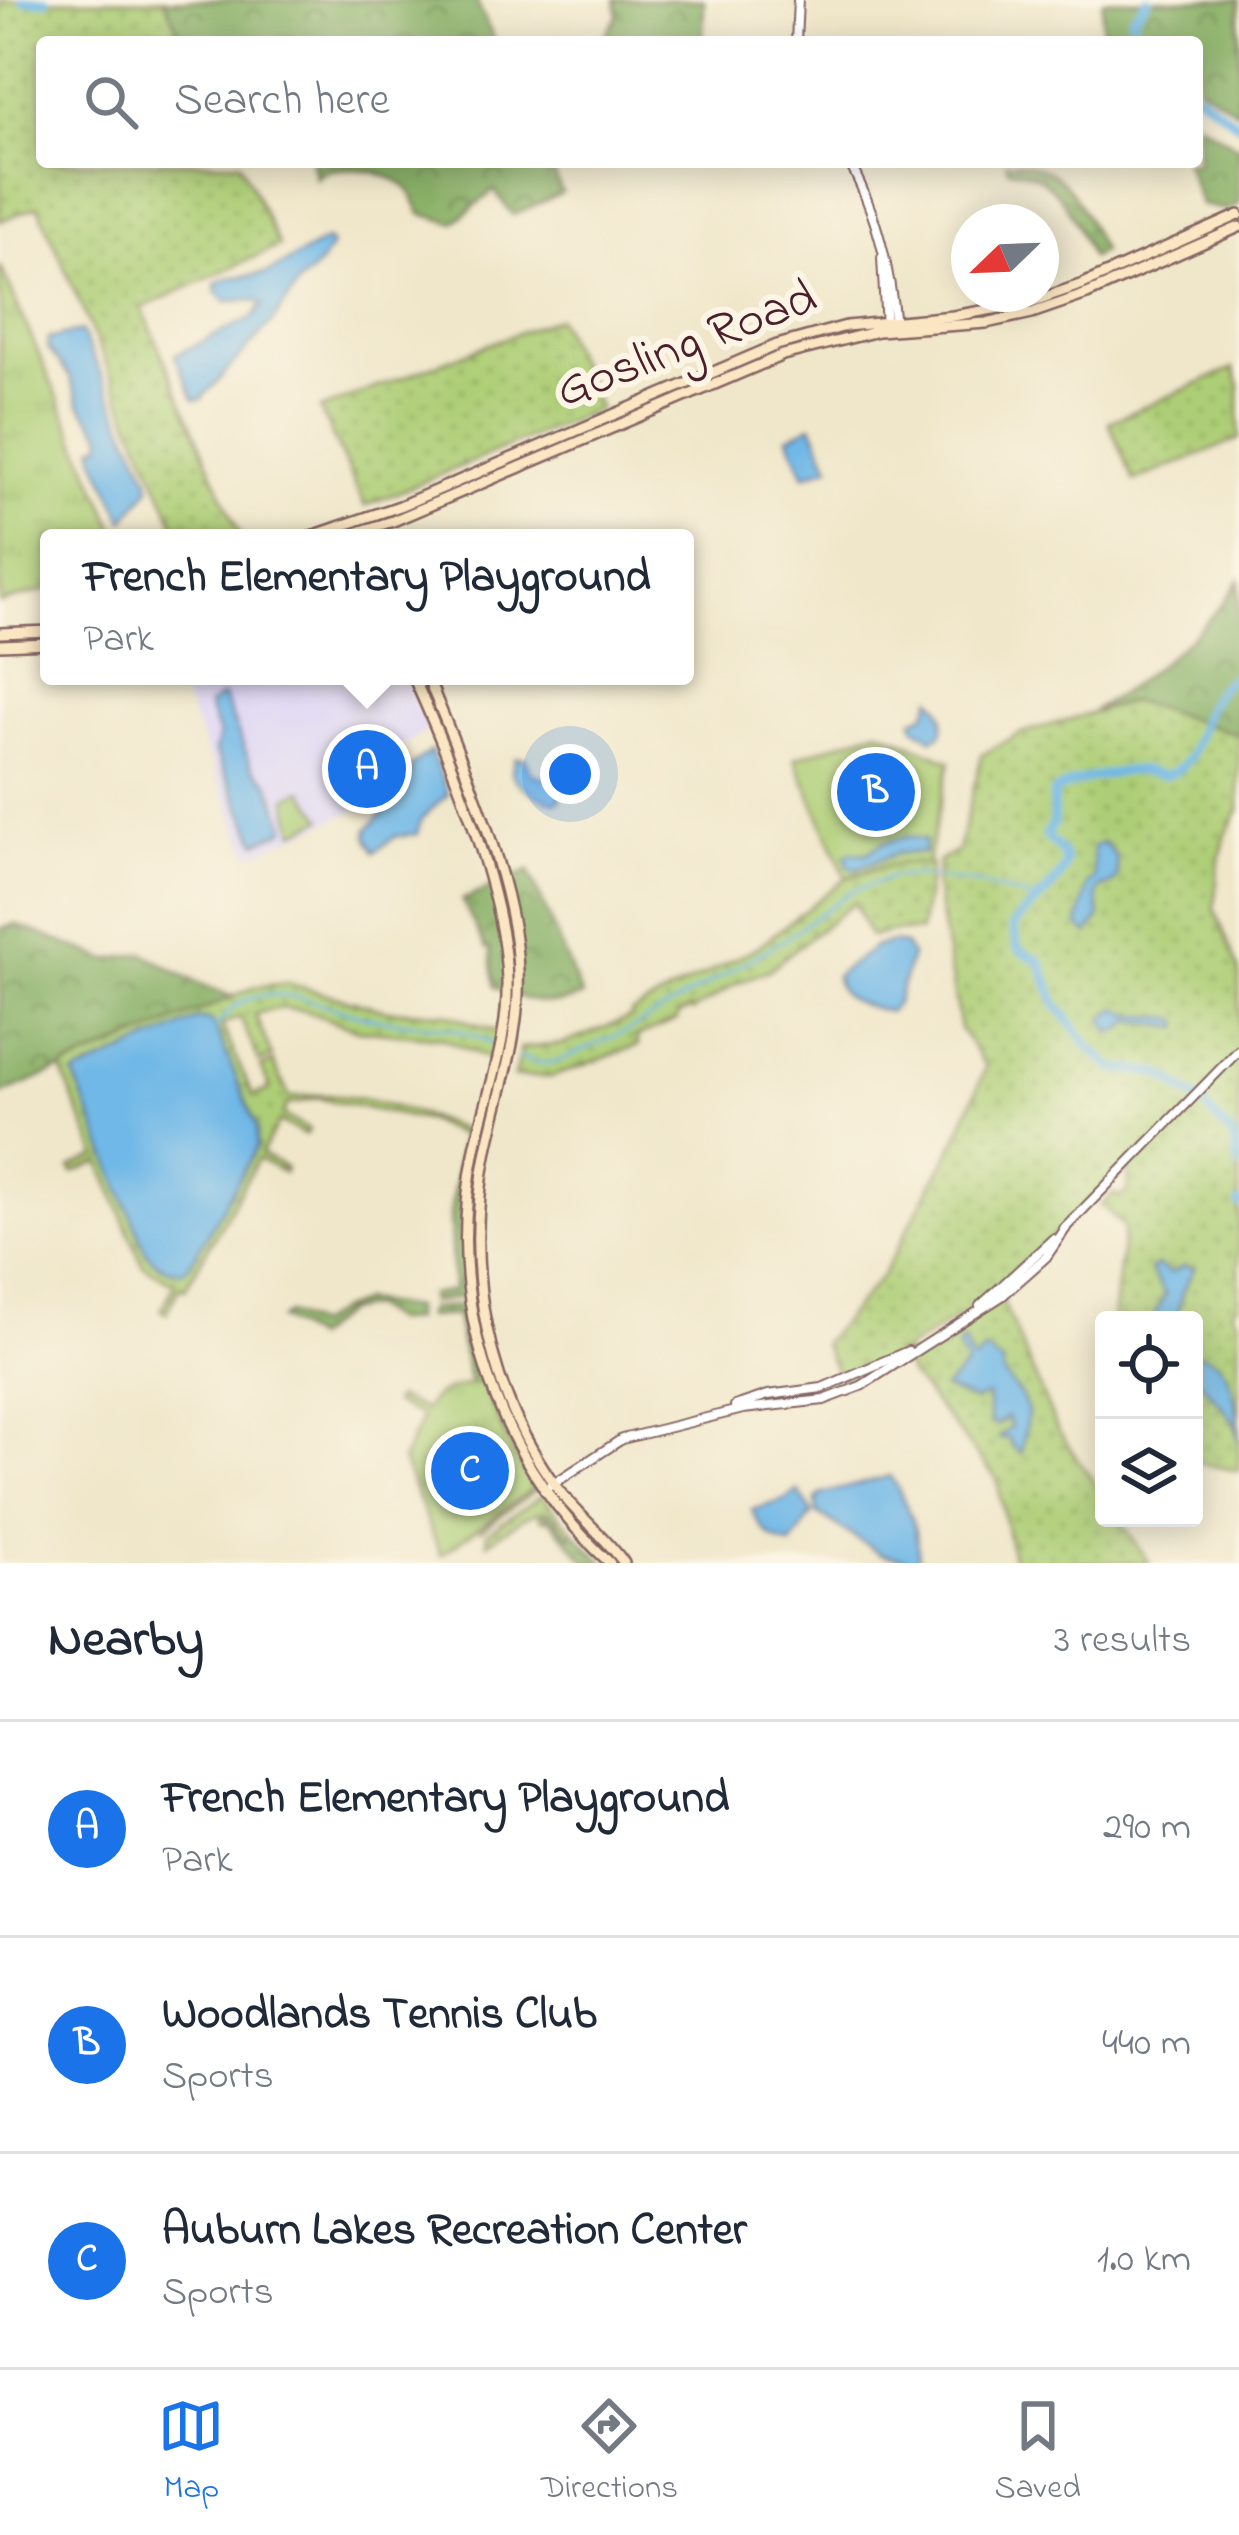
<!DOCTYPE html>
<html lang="en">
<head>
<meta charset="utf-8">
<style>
	:root { --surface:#fff; --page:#f6f6f7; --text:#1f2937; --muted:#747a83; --line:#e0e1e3; --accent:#1a73e8 }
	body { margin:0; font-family:"Indie Flower",sans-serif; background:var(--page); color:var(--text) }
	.controls { position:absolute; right:36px; bottom:36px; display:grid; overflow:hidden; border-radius:12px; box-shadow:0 6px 30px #0003 }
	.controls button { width:108px; height:108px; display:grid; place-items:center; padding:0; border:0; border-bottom:3px solid var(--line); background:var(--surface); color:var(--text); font:60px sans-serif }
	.compass { position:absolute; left:951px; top:204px; width:108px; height:108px; border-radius:50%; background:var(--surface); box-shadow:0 6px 30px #0003; rotate:247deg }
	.you { position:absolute; left:570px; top:774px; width:42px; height:42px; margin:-30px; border:9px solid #fff; border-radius:50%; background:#1a73e8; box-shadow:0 0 0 18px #1a73e833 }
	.badge { display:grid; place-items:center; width:78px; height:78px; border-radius:50%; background:var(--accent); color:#fff; font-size:39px; font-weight:700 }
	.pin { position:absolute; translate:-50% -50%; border:6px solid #fff; box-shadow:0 3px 12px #0006 }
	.popup { position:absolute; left:40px; top:529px; width:654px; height:156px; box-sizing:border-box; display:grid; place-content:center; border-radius:12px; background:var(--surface); filter:drop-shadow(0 3px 9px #0005); font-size:39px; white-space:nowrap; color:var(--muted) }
	.popup b { font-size:45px; color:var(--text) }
	.popup::after { content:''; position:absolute; left:50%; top:100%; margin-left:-24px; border:24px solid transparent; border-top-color:var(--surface) }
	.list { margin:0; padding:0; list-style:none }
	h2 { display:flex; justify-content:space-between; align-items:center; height:156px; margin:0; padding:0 48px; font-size:51px }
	h2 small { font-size:39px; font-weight:400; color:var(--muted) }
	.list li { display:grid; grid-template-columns:78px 1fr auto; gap:36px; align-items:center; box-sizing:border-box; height:216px; padding:0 48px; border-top:3px solid var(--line) }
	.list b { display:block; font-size:45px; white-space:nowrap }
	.list p { margin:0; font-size:39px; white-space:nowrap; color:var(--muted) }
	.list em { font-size:39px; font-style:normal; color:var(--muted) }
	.icon { flex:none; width:66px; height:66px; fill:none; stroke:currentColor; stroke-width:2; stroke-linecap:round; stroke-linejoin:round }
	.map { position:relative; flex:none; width:1239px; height:1563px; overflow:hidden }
	.search { position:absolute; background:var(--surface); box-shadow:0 6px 30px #0003; left:36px; right:36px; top:36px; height:132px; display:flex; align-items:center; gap:30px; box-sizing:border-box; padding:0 42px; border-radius:12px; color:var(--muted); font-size:45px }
	.sheet { height:804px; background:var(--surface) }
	nav { display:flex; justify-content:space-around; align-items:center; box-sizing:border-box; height:168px; border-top:3px solid var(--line); background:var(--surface); font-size:33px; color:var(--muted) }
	nav a { display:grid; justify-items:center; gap:6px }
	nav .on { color:var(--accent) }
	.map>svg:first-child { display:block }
	.built { fill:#ddd5f6 }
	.grass { fill:url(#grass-dots); stroke:#7c7650; stroke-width:3 }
	.forest { fill:url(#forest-crowns); stroke:#6a6849; stroke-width:3 }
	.park { fill:url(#park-tufts); stroke:#7c7650; stroke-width:3 }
	.garden { fill:#adce76; stroke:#7c7650; stroke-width:3 }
	.water { fill:#6fb8e7; stroke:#5c6c89; stroke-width:3 }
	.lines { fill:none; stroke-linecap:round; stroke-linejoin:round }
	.stream { stroke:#6fb8e7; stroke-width:3 }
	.river { stroke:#6fb8e7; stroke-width:9 }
	.tertiary-casing { stroke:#846563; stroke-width:12 }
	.secondary-casing { stroke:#846563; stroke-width:14 }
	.tertiary { stroke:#fff; stroke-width:8 }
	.secondary { stroke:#fbe6c3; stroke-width:9 }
	.labels { text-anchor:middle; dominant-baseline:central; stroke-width:12; stroke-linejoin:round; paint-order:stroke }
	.street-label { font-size:51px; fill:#4a1f2b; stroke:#fcf5e5 }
</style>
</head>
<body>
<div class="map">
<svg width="1239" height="1563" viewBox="0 0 1239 1563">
	<defs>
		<pattern id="grass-dots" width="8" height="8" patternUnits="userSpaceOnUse" patternTransform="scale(3)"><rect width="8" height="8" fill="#adce76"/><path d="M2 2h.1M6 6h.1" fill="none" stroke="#96b066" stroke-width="1.8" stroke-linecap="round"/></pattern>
		<pattern id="forest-crowns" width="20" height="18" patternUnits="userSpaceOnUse" patternTransform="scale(3)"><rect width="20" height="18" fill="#8ab167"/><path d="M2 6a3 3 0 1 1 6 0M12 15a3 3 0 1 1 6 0" fill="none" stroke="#738f55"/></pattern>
		<pattern id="park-tufts" width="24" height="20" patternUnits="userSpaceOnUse" patternTransform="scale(3)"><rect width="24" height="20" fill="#adce76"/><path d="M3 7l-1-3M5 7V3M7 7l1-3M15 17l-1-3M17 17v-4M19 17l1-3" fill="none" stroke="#96b066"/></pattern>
	</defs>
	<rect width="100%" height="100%" fill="#fcf5e5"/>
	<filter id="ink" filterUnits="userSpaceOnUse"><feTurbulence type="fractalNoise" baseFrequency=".00833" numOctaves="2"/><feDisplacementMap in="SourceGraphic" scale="24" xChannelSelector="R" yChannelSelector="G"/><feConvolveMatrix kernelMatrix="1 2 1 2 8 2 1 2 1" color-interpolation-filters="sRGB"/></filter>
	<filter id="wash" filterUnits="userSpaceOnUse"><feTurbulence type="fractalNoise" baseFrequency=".004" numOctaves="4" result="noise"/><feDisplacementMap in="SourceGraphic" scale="48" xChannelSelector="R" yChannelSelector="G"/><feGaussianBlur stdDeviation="2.7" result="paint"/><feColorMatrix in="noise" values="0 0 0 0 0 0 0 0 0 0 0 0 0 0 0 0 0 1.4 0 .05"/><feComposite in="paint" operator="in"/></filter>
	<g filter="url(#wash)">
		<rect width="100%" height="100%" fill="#f0e7ca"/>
		<!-- built -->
		<path class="built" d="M 215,676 L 405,676 L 429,730 L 403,745 L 393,757 L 388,782 L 358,809 L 250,855 L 181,690 Z"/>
		<!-- grass -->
		<path class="grass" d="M 0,0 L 164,0 L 184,42 L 42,42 L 42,162 L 240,162 L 279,246 L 142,308 L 241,538 L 181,538 L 38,206 L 0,221 Z
			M 557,318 L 599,409 L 365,506 L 320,409 Z
			M 1234,368 L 1239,383 L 1239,439 L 1134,481 L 1109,422 Z
			M 1134,701 L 1239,735 L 1239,810 L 1226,834 L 1218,867 L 1215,910 L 1239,970 L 1239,1303 L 1232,1310 L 1239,1321 L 1239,1471 L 1198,1463 L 1194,1458 L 1194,1320 L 1113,1320 L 1124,1227 L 1101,1205 L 1114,1193 L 1120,1198 L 1127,1191 L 1130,1167 L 967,1312 L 904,1351 L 910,1359 L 1002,1300 L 1057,1429 L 1104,1497 L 1104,1518 L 1119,1518 L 1149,1563 L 1013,1563 L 997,1479 L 908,1372 L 901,1353 L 843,1378 L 838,1376 L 823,1343 L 882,1276 L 956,1140 L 986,1067 L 960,1028 L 935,885 L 939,861 L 958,851 L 982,755 L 1019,734 Z
			M 901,862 L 931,865 L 920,931 L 893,931 L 870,937 L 854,902 L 769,970 L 735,984 L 692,1012 L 690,1009 L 677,1016 L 677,1020 L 636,1037 L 639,1045 L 552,1077 L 514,1077 L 521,1048 L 563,1044 L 632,1017 L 631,1013 L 759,946 L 846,878 Z
			M 287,983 L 386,1010 L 446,1013 L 500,1033 L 494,1061 L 441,1038 L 358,1030 L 305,1011 L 281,1008 L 255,1014 L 272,1057 L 259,1062 L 240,1017 L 222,1025 L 253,1096 L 270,1089 L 261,1067 L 273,1062 L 290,1098 C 345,1086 425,1113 476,1136 L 474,1142 L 429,1121 L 317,1098 L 287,1105 L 283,1115 L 309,1130 L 305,1135 L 279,1122 L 261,1154 L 286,1168 L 284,1173 L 258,1159 L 185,1289 L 180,1287 L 166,1313 L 161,1310 L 175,1284 L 143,1266 L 100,1162 L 73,1173 L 70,1168 L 97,1156 L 61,1069 L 255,987 Z
			M 486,1381 L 504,1427 L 538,1488 L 480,1531 L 533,1488 L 505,1438 L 482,1382 Z
			M 542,1495 L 575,1533 L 571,1536 L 543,1513 L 548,1520 L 540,1519 L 539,1512 L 523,1518 L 487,1543 L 487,1533 Z"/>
		<!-- forest -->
		<path class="forest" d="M 164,0 L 476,0 L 495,42 L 184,42 Z
			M 615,0 L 704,0 L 703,42 L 601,42 L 618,16 Z
			M 1103,0 L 1239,0 L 1239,112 L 1197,85 L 1197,42 L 1102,42 Z
			M 1197,122 L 1239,147 L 1239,204 L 1226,210 L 1201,205 L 1185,162 L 1197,162 Z
			M 311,162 L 549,162 L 562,193 L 513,215 L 494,190 L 454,223 L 421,214 C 417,207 413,194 407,188 C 390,171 331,160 316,178 Z
			M 1006,162 C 1067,162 1079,202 1102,251 L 1091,258 C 1073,216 1059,174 1008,169 Z
			M 1239,580 L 1239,735 L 1134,701 L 1093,711 C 1142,681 1210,629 1239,580 Z
			M 529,871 L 582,996 C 549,1010 525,1001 495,987 L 490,948 L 486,948 L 462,900 Z
			M 15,924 L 108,960 L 144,953 L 193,981 L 233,997 L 0,1095 L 0,929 Z
			M 462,1136 L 474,1142 L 465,1296 L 430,1303 L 429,1295 L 453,1291 L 450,1215 Z
			M 363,1301 L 413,1308 L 413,1320 L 393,1321 L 370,1307 L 344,1312 L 313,1339 L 280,1319 L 288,1314 L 316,1325 L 338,1310 Z
			M 466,1305 L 486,1381 L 470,1385 L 456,1315 L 426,1317 L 426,1314 L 429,1309 Z
			M 543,1512 L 550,1512 L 570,1536 L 575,1533 L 605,1563 L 588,1563 Z"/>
		<!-- park -->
		<path class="park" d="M 0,265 L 119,538 L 49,538 L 49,589 L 0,603 Z
			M 482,1382 L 505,1438 L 533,1488 L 441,1555 L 402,1460 L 422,1417 L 393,1403 L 396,1398 L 425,1410 C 434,1388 460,1387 482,1382 Z"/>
		<!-- garden -->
		<path class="garden" d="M 878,730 L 950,761 L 927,864 C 897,861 874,867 846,878 L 795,758 Z
			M 303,790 L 323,819 L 295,832 L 287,798 Z
			M 474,1446 L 489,1449 L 489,1457 L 501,1459 L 499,1469 L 491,1468 L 491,1473 L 498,1475 L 495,1488 L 485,1486 L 483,1492 L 471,1494 L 455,1488 L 450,1468 L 456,1454 Z"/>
		<!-- water -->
		<path class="water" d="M 327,240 L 331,246 L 321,263 L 301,281 L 273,321 L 201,399 L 194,399 L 175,355 L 253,317 L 263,305 L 255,300 L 226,301 L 217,293 L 216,284 L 228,278 L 268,273 Z
			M 81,331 L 149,479 L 150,487 L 124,521 L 95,456 L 94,447 L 102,444 L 103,435 L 79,403 L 70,377 L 48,348 L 48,339 Z
			M 812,425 L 830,466 L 805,475 L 788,437 Z
			M 220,697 L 224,698 L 252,767 L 269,783 L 286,827 L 283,831 L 257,842 L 215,751 L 219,735 L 208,705 Z
			M 932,697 C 943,710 946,718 942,733 L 933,739 L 915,727 L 913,720 L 926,713 Z
			M 431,751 L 448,794 L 421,819 L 417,834 L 396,836 L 375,852 L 367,836 L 368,829 L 407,786 L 412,765 Z
			M 515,758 L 525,758 L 531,773 L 543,778 L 561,776 L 560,800 L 555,802 C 538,797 521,789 511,774 Z
			M 908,836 L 925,840 L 924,853 L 898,853 L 856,869 L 849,867 L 845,856 L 852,852 L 866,854 L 882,843 Z
			M 1104,842 L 1116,857 L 1118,876 L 1112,884 L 1100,888 L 1097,895 L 1100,917 L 1088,934 L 1078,925 L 1088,883 L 1094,880 L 1093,847 Z
			M 893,942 L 905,945 L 911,956 L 897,1002 L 889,1012 C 867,1005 837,1004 836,975 L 876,946 Z
			M 1117,1008 L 1132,1015 L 1175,1018 L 1181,1023 L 1179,1028 L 1132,1020 L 1122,1030 L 1111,1032 L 1103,1019 Z
			M 198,1019 L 210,1020 L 217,1031 L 257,1128 L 257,1147 L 191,1263 L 183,1271 C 167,1272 155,1264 146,1252 L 74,1075 Z
			M 1157,1265 L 1170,1273 L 1185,1266 L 1194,1269 L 1182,1293 L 1176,1320 L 1156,1320 L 1155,1314 L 1165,1294 L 1150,1270 Z
			M 964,1341 L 971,1359 L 975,1361 L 985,1351 L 992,1355 L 1002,1365 L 1003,1374 L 1022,1397 L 1028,1412 L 1021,1453 L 1011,1445 L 1010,1439 L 999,1438 L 1011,1427 L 1007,1417 L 997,1425 L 990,1423 L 987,1395 L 975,1401 L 944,1389 L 967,1365 L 957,1348 Z
			M 1194,1353 C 1200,1355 1207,1356 1213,1359 C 1235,1370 1239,1421 1239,1443 C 1237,1436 1237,1429 1234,1422 C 1227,1410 1204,1386 1194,1375 Z
			M 890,1476 C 903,1495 923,1538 917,1563 L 881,1554 L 817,1513 L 816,1499 L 822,1494 Z
			M 798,1491 L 813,1513 L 791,1545 C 771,1542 760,1528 752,1510 L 785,1500 Z"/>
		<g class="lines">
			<!-- stream -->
			<path class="stream" d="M 216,1028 C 256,963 323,1011 378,1019 C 424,1027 453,1022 496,1046
				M 519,1057 L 538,1063 L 556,1062 L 631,1029 L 782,941 L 850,892 L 892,877 L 915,875 L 975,883 L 1037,900"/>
			<!-- river -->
			<path class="river" d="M 23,0 L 46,0
				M 1141,42 L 1132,18 L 1148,0
				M 1197,93 L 1239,125
				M 1239,674 C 1190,699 1208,756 1172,773 C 1160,779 1155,772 1144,771 C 1126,768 1066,781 1053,794 L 1053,824 L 1046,836 C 1051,843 1062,849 1065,858 C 1070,878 1025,909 1013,926 L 1018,949 L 1040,961 L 1056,1003 L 1092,1050 L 1113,1068 L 1161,1074 L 1201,1102 L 1235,1140 L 1239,1165
				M 1239,1203 L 1239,1204"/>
		</g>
	</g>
	<g filter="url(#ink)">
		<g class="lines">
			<defs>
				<path id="tertiary" d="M 796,42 L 798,0
					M 849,162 C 877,213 890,269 895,326
					M 882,258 L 886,327
					M 1064,1229 L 1239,1050
					M 980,1306 L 1053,1239
					M 735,1406 L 768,1395 L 822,1388 L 908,1351
					M 544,1490 L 622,1439 L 743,1409 L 824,1400 L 861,1386 L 1002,1296 L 1046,1257 L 1066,1228"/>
				<path id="secondary" d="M 306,538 L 400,506 L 777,345 L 846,326 L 953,316 L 1028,303 L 1083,284 L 1239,215
					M 339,538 L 393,521 L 783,355 L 878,331 L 986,323 L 1032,313 L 1087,294 L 1239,227
					M 0,633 L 49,631
					M 0,645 L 49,643
					M 413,676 C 450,758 504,890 507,980 C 509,1040 487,1092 475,1149 C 443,1302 495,1458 610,1563
					M 427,676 C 462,761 515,880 518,971 C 521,1035 500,1088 487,1150 C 463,1266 486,1391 557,1488 C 577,1515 605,1536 624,1563"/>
			</defs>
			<!-- tertiary casing -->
			<use href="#tertiary" class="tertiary-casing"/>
			<!-- secondary casing -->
			<use href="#secondary" class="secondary-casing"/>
			<!-- tertiary -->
			<use href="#tertiary" class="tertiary"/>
			<!-- secondary -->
			<use href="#secondary" class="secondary"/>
		</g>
	</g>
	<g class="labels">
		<!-- street labels -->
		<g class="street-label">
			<text transform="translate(687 346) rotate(-21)">Gosling Road</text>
		</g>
	</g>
</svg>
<div class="controls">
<button><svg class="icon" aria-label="locate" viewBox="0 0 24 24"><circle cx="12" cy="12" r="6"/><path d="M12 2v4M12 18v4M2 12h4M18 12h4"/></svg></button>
<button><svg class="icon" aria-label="layers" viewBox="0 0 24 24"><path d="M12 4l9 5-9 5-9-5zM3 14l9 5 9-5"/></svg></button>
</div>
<svg class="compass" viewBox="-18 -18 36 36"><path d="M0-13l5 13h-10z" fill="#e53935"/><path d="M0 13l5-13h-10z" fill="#747a83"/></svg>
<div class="you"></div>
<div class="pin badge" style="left:367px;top:769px">A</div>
<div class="popup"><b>French Elementary Playground</b>Park</div>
<div class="pin badge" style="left:876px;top:792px">B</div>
<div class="pin badge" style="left:470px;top:1471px">C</div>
<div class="search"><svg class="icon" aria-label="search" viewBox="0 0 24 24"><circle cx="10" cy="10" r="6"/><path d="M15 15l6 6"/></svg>Search here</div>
</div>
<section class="sheet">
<h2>Nearby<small>3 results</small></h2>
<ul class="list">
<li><span class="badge">A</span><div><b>French Elementary Playground</b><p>Park</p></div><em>290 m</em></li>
<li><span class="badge">B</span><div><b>Woodlands Tennis Club</b><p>Sports</p></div><em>440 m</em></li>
<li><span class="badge">C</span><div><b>Auburn Lakes Recreation Center</b><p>Sports</p></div><em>1.0 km</em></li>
</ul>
</section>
<nav>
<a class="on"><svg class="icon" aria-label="map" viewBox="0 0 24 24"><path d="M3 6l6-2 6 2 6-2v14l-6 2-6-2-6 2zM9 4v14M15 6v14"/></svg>Map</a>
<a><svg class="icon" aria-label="directions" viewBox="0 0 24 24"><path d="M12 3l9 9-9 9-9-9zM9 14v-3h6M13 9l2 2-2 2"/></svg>Directions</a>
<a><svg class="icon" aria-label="saved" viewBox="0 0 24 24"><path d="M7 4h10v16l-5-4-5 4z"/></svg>Saved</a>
</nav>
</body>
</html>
